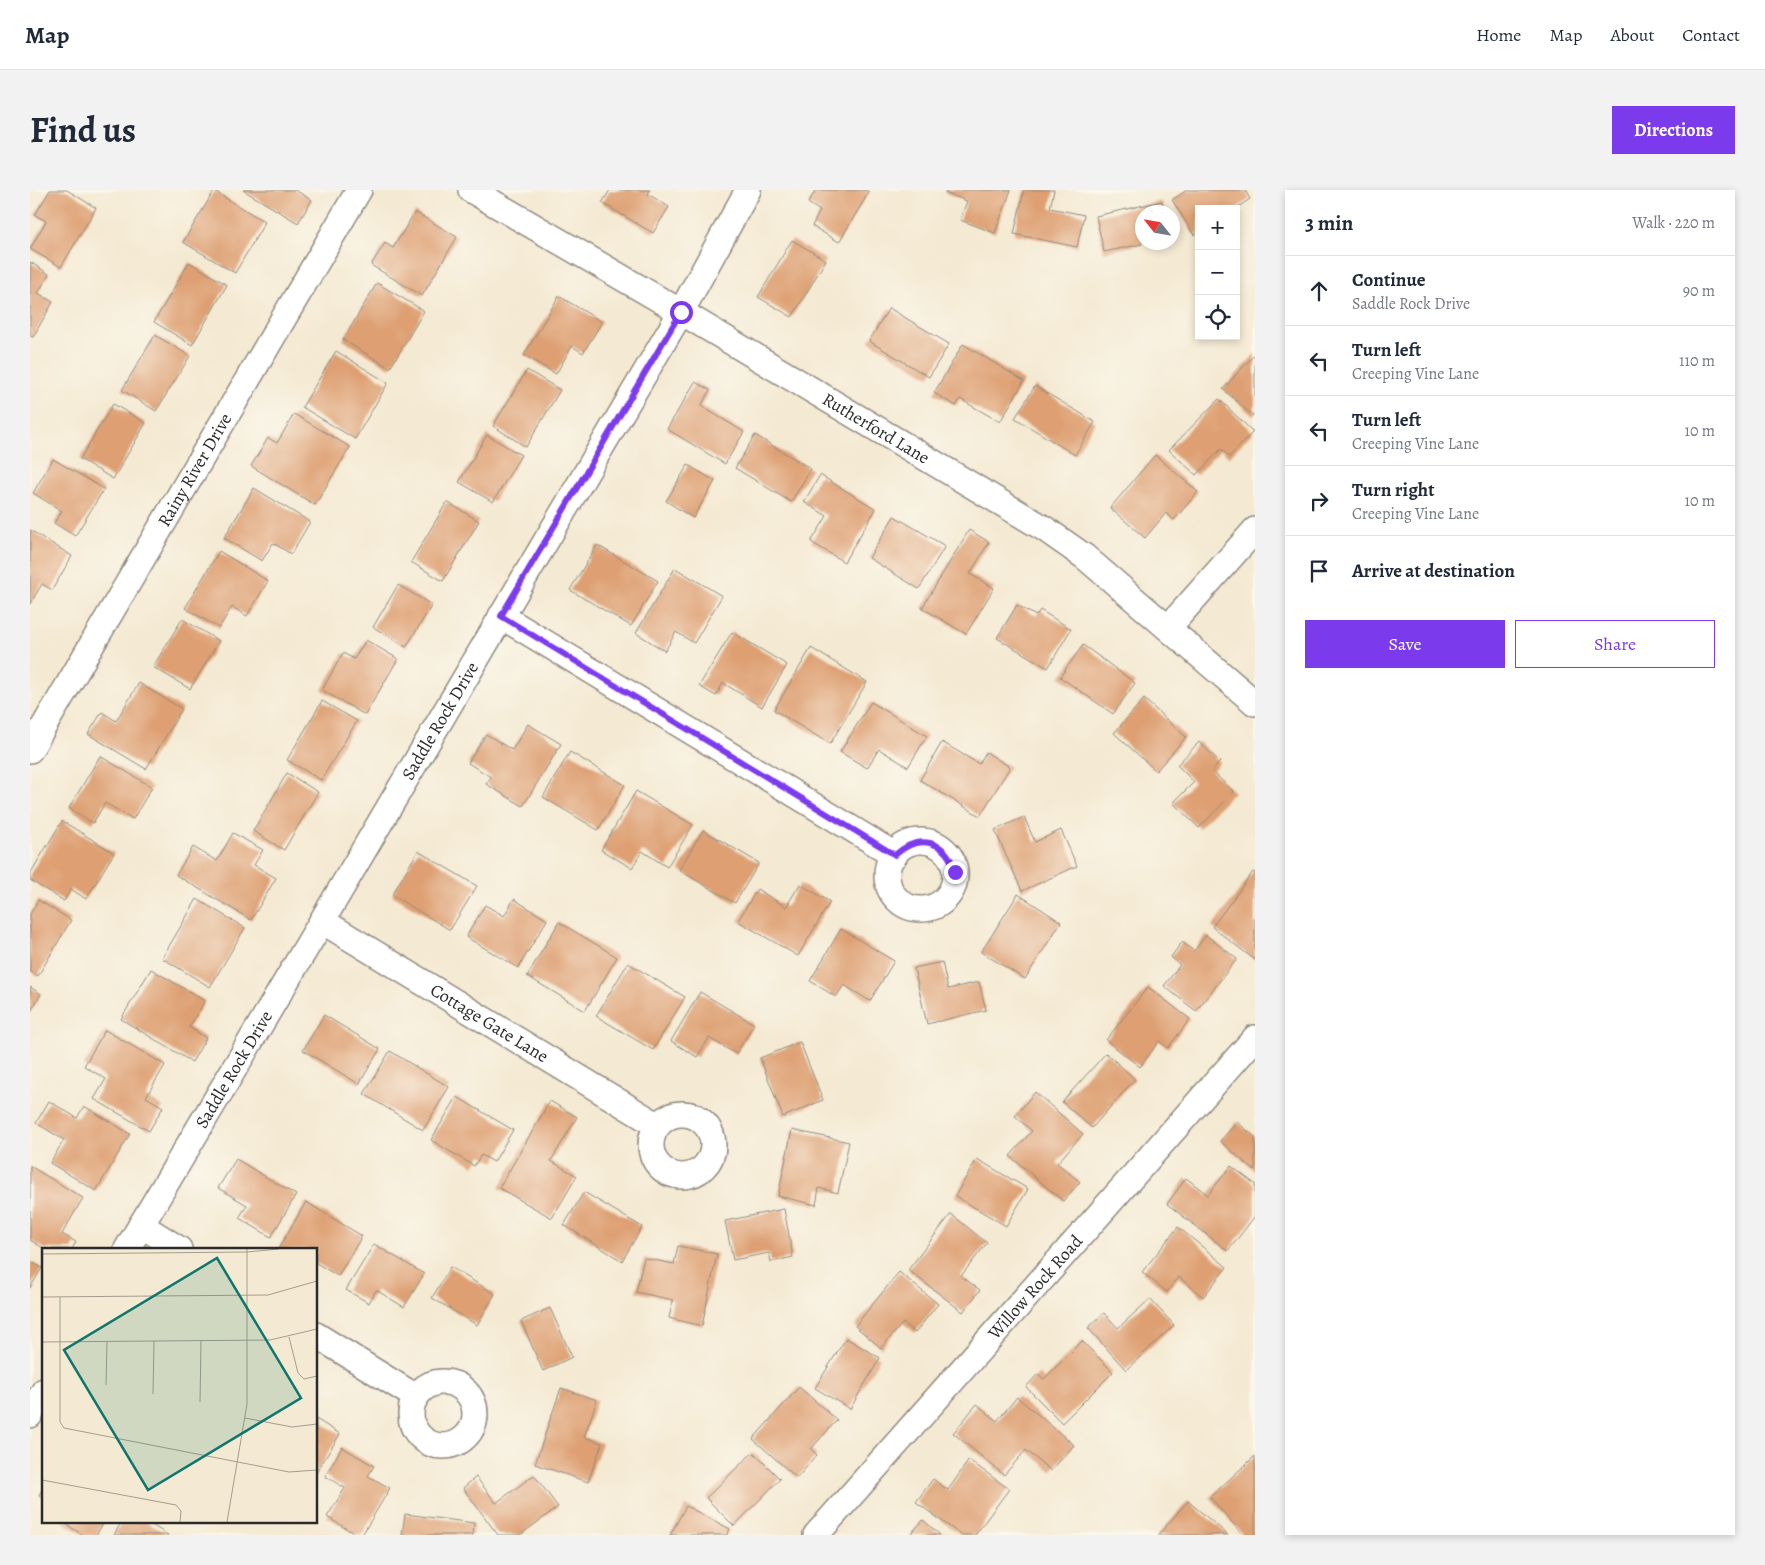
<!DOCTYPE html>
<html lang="en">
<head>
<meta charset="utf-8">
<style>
	:root { --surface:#fff; --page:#f2f2f3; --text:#1f2937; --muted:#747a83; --line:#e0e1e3; --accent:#7c3aed }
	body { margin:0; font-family:Alegreya,serif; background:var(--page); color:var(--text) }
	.controls { position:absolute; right:15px; top:15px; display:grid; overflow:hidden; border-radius:0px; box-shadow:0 2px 8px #0003 }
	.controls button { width:45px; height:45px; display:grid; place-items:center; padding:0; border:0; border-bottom:1px solid var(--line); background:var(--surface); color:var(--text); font:25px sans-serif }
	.compass { position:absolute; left:1105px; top:15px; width:45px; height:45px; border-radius:50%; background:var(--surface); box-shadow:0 2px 8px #0003; rotate:301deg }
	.stop { position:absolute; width:15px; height:15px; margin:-11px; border:4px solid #7c3aed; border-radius:50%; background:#fff }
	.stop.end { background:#7c3aed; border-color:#fff; box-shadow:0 1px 5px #0008 }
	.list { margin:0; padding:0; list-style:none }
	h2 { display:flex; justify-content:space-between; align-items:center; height:65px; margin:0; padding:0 20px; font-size:21px }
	h2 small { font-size:16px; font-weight:400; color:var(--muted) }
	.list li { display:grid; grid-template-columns:32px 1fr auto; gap:15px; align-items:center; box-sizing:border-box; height:70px; padding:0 20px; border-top:1px solid var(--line) }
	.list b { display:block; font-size:19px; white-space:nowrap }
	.list p { margin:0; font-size:16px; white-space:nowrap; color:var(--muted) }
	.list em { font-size:16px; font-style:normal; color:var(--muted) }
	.actions { display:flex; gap:10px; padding:15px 20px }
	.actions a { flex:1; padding:11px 0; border:1px solid var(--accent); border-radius:0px; text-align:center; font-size:18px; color:var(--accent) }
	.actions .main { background:var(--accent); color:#fff }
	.icon { flex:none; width:28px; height:28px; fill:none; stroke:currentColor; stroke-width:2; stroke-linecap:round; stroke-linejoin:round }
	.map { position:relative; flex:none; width:1225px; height:1345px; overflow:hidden; border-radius:0px }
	header { display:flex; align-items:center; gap:30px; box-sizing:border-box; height:70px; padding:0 25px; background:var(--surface); border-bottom:1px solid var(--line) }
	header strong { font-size:24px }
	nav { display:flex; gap:28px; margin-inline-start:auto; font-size:18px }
	.intro { display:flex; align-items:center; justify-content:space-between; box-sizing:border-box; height:120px; padding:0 30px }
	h1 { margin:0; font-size:35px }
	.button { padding:12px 22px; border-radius:0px; background:var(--accent); color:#fff; font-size:18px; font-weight:700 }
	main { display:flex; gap:30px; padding:0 30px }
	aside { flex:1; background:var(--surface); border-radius:0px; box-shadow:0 2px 8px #0003 }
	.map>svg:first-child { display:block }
	.building { fill:#dea073 }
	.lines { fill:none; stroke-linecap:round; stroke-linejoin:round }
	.minor-casing { stroke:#908a7e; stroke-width:28 }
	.minor { stroke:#fff; stroke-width:25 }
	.route { stroke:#7c3aed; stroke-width:6 }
	.labels { text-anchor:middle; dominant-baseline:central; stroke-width:4; stroke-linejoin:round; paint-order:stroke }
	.street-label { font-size:18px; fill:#2b2b2b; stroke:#fbf7ec }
	.inset-road { fill:none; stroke:#a49d8f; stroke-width:1 }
	.view { fill:#0f766e; fill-opacity:0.15; stroke:#0f766e; stroke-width:2.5 }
	.inset-edge { fill:none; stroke:#2b2b2b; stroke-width:2.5 }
</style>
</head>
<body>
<header>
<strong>Map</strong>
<nav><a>Home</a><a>Map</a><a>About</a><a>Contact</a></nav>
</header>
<div class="intro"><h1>Find us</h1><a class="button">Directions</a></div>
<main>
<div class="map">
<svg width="1225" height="1345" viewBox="0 0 1225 1345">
	<rect width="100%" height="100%" fill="#fbf7ec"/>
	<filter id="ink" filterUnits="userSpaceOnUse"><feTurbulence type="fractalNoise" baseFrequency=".02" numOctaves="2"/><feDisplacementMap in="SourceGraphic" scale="10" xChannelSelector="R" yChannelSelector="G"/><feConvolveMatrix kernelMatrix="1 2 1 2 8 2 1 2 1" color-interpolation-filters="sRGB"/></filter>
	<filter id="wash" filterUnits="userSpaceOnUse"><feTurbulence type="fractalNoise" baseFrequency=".0096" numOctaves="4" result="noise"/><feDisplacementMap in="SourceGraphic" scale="20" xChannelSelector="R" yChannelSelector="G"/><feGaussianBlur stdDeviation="1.12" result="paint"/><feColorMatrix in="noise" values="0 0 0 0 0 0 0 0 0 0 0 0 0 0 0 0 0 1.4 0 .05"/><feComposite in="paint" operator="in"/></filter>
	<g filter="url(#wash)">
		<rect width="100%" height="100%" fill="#f4e9d2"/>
		<g id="blocks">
			<!-- building -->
			<path class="building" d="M 20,0 L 37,0 L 66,18 L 31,77 L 0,59 L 16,31 L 5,25 Z
				M 213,0 L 265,0 L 282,10 L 268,33 Z
				M 580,0 L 620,0 L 618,4 L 639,17 L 623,43 L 572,13 Z
				M 786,0 L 835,0 L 839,2 L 809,52 L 782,36 L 790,21 L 778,13 Z
				M 916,0 L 981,0 L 965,43 L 930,30 L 937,11 L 915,3 Z
				M 994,0 L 1024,0 L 1020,18 L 1054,25 L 1047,57 L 984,44 Z
				M 1157,0 L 1215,0 L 1220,9 L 1205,19 L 1169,19 L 1169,42 L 1164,45 L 1142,10 Z
				M 184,1 L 235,32 L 205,83 L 153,52 Z
				M 1132,11 L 1134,22 L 1112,22 L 1112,54 L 1074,62 L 1066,26 Z
				M 385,22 L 427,47 L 392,106 L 341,75 L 355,53 L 363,58 Z
				M 762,50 L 796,70 L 762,127 L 728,107 Z
				M 0,72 L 19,84 L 8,103 L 23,112 L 3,147 L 0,146 Z
				M 159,72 L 197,95 L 162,155 L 124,132 Z
				M 347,93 L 394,121 L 360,178 L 313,150 Z
				M 529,106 L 572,132 L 553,163 L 542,156 L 526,184 L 494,165 Z
				M 859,118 L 919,154 L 899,187 L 839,151 Z
				M 125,145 L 160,166 L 126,221 L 92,200 Z
				M 933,154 L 994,191 L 970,232 L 930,209 L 926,216 L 904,203 Z
				M 306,161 L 358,193 L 325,249 L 272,217 Z
				M 1225,164 L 1225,224 L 1223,226 L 1193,199 Z
				M 497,180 L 530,200 L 496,257 L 463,236 Z
				M 665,192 L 680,200 L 671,216 L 714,242 L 695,274 L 637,239 Z
				M 1005,196 L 1065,232 L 1045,265 L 985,228 Z
				M 1189,209 L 1223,242 L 1199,267 L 1191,259 L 1166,285 L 1139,260 Z
				M 83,214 L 116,233 L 83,289 L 50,269 Z
				M 264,224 L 320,257 L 285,315 L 221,276 L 238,248 L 247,253 Z
				M 457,245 L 491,265 L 463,312 L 429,292 Z
				M 725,245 L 781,279 L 761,312 L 705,278 Z
				M 1125,265 L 1168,302 L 1144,330 L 1136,323 L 1115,348 L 1080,318 Z
				M 23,269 L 74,299 L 45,346 L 24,333 L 32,321 L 3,303 Z
				M 658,275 L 685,291 L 663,328 L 636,311 Z
				M 790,285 L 846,319 L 814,372 L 781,352 L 797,326 L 774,312 Z
				M 224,298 L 280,332 L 261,364 L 243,353 L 232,371 L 194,348 Z
				M 417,312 L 449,331 L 413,391 L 381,372 Z
				M 864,326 L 915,356 L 889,399 L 839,368 Z
				M 0,340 L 42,366 L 22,400 L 12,394 L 0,414 Z
				M 939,340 L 959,352 L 940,384 L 964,398 L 936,444 L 892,418 Z
				M 567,355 L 628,391 L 601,436 L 540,400 Z
				M 189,361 L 238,391 L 217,426 L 202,417 L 189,438 L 155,418 Z
				M 645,378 L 692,406 L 664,453 L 646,442 L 635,461 L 606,443 Z
				M 368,395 L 402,415 L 376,457 L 343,437 Z
				M 987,415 L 1006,426 L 1010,420 L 1041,439 L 1018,478 L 967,448 Z
				M 152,429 L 189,451 L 160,499 L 123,477 Z
				M 702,442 L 757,475 L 732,517 L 693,493 L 686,506 L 669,496 Z
				M 336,450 L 368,469 L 335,525 L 292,500 L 313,463 L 324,469 Z
				M 1053,455 L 1105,493 L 1083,524 L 1030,487 Z
				M 781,458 L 837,492 L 800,554 L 744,520 Z
				M 109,493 L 152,519 L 116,579 L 58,544 L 72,522 L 86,531 Z
				M 1114,509 L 1156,547 L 1126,581 L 1084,543 Z
				M 292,511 L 327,531 L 291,590 L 257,570 Z
				M 841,512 L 897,546 L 878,577 L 849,559 L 837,578 L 810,562 Z
				M 498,534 L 531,554 L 493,616 L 456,594 L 461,587 L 438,573 L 456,544 L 482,560 Z
				M 912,552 L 949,574 L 956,562 L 980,577 L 950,626 L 890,590 Z
				M 1169,552 L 1190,572 L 1182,581 L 1204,602 L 1169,638 L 1143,613 L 1164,592 L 1147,575 Z
				M 540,562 L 595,595 L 568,640 L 513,607 Z
				M 70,566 L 122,597 L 103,629 L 75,613 L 63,633 L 39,618 Z
				M 257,583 L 288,602 L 254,660 L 223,641 Z
				M 606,601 L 663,635 L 637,677 L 612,661 L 602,678 L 571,660 Z
				M 994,627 L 1005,652 L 1031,640 L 1047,676 L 992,701 L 965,640 Z
				M 32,631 L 84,663 L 56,709 L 41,699 L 34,711 L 0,690 L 0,684 Z
				M 673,640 L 729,673 L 705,713 L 649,680 Z
				M 203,643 L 233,660 L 224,675 L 246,688 L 221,730 L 146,685 L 163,657 L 187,671 Z
				M 388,661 L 447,696 L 420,740 L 362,705 Z
				M 1223,682 L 1225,683 L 1225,770 L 1182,737 Z
				M 770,694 L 800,712 L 768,766 L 708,731 L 727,699 L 756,717 Z
				M 988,704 L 1031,732 L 995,789 L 951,762 Z
				M 167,709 L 215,738 L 180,797 L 132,768 Z
				M 484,709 L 517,730 L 488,778 L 436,747 L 455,715 L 474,726 Z
				M 8,710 L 41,730 L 8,786 L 0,781 L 0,724 Z
				M 529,732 L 587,767 L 555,821 L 497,786 Z
				M 811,739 L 864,771 L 840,811 L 814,795 L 806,807 L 780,791 Z
				M 1176,745 L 1207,769 L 1166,821 L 1134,796 L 1150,775 L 1141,767 L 1152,752 L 1164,761 Z
				M 912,772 L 918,799 L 949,792 L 956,820 L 897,834 L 884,778 Z
				M 598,773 L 655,807 L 623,860 L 566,826 Z
				M 121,779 L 175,811 L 159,837 L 176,848 L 162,872 L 91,829 Z
				M 0,797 L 11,804 L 0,823 Z
				M 1118,797 L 1160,829 L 1138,858 L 1129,851 L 1110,877 L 1076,850 Z
				M 670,802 L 724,834 L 706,864 L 679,848 L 667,867 L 641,851 Z
				M 294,825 L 350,859 L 329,894 L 273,860 Z
				M 75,840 L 135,875 L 116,907 L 133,917 L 119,941 L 64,909 L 76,889 L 54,876 Z
				M 770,852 L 793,910 L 753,927 L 730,868 Z
				M 360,861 L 419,897 L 393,940 L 334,904 Z
				M 1076,863 L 1105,889 L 1062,938 L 1032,912 Z
				M 1005,902 L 1053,944 L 1027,973 L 1050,992 L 1033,1011 L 980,966 L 1002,941 L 985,926 Z
				M 427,907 L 483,940 L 464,972 L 451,965 L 444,976 L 401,950 Z
				M 19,911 L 47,928 L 54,916 L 100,944 L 66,1001 L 20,973 L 34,950 L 6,933 Z
				M 520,911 L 547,927 L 521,971 L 547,986 L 522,1028 L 469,998 Z
				M 1207,932 L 1225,947 L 1225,981 L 1190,951 Z
				M 762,940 L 819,952 L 808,1003 L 789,998 L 786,1015 L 748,1006 Z
				M 206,969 L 266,1005 L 241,1047 L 209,1028 L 217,1015 L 188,998 Z
				M 947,969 L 998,999 L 976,1036 L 925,1006 Z
				M 0,976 L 53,1008 L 32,1044 L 46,1052 L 42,1059 L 15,1059 L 0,1050 Z
				M 1201,976 L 1225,994 L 1225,1026 L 1198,1061 L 1137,1014 L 1156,988 L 1178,1005 Z
				M 554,1002 L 612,1037 L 592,1071 L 534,1035 Z
				M 276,1012 L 332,1046 L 308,1086 L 286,1073 L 286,1059 L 248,1059 Z
				M 754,1019 L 763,1067 L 741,1072 L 739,1063 L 703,1070 L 695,1031 Z
				M 921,1024 L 957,1053 L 931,1086 L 950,1100 L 933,1122 L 878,1080 Z
				M 1148,1037 L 1197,1077 L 1173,1107 L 1149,1087 L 1137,1102 L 1112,1082 Z
				M 344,1054 L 394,1084 L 374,1117 L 346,1100 L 339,1113 L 316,1100 Z
				M 648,1056 L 687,1064 L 672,1136 L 639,1128 L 643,1110 L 606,1102 L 614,1068 L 644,1074 Z
				M 0,1071 L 12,1078 L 0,1098 Z
				M 420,1077 L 465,1104 L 447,1135 L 402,1108 Z
				M 869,1082 L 908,1114 L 885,1143 L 873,1133 L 851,1158 L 825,1136 Z
				M 1120,1109 L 1144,1135 L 1096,1180 L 1058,1138 L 1074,1123 L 1088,1138 Z
				M 520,1118 L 542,1167 L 513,1181 L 491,1131 Z
				M 816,1148 L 850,1168 L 820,1219 L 785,1198 Z
				M 1052,1151 L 1083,1182 L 1032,1233 L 996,1197 L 1008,1184 L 1014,1189 Z
				M 769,1197 L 807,1230 L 781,1259 L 787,1265 L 767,1288 L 723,1249 Z
				M 531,1198 L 567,1210 L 554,1247 L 572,1253 L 558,1292 L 505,1274 Z
				M 987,1207 L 1044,1255 L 1021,1281 L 996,1260 L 974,1285 L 923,1243 L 947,1214 L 967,1231 Z
				M 286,1229 L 310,1244 L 286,1283 Z
				M 312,1257 L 344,1276 L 338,1286 L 360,1298 L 332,1345 L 327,1345 L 297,1327 L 315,1298 L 295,1286 Z
				M 723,1262 L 750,1289 L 704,1336 L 676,1308 Z
				M 1225,1266 L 1225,1345 L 1213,1345 L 1180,1307 Z
				M 939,1270 L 979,1299 L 945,1345 L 931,1345 L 886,1312 L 903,1289 L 918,1300 Z
				M 504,1285 L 528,1317 L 490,1345 L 468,1345 L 433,1298 L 446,1287 L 466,1313 Z
				M 14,1297 L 14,1308 L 9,1305 Z
				M 1158,1311 L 1198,1345 L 1128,1345 Z
				M 656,1316 L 700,1339 L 697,1345 L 640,1345 Z
				M 375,1324 L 444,1333 L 443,1345 L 372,1345 Z
				M 893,1330 L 910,1345 L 880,1345 Z
				M 31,1331 L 75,1331 L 66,1345 L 53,1345 Z
				M 92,1331 L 115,1331 L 138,1345 L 84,1345 Z"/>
		</g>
	</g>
	<g filter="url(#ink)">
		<use href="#blocks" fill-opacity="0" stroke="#908a7e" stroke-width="1"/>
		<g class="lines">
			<defs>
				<g id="minor">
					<path id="s1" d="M 441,0 L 651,122 L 1015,339 L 1055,367 L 1225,513"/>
					<path d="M 471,426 L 865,665"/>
					<path d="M 1138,438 L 1225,340"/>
					<path id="s2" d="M 0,560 L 329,0"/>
					<circle cx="891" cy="685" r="34"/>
					<path id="s3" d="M 292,731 L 627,935"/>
					<circle cx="652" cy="955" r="31"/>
					<path d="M 111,1035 L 149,1059"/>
					<path id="s4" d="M 97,1059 L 292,731 L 651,122 L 718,0"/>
					<path d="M 286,1145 L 386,1207"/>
					<circle cx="413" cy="1224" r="32"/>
					<path d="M 0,1225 L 14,1201"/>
					<path id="s5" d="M 786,1345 L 1225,848"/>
				</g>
			</defs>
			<!-- minor casing -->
			<use href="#minor" class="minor-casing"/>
			<!-- minor -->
			<use href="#minor" class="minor"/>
		</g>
	</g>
	<g class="lines" filter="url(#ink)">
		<!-- route -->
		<path class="route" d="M 651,122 L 471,426 L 865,665 C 889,643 917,650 925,682"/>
	</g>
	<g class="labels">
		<!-- street labels -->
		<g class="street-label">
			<text stroke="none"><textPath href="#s1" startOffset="470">Rutherford Lane</textPath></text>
			<text stroke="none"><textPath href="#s2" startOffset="325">Rainy River Drive</textPath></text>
			<text stroke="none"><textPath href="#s4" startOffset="614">Saddle Rock Drive</textPath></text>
			<text stroke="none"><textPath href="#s3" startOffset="196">Cottage Gate Lane</textPath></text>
			<text stroke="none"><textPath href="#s4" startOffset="209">Saddle Rock Drive</textPath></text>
			<text stroke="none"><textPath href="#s5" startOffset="331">Willow Rock Road</textPath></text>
		</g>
	</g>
	<!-- overview -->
	<g transform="translate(12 1058)">
		<rect width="275" height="275" fill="#f4e9d2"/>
		<path class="inset-road" d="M 0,6 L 205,4 L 237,1M 0,49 L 226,47 L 275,33M 18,49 L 18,174 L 22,180 L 247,224 L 275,222M 247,89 L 256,125 L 262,131 L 275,128M 0,94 L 228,92 L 275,81M 64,137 L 65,94M 111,146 L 112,93M 158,154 L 159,93M 203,170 L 250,179 L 275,176M 0,232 L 134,257 L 139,263 L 138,274M 185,274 L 205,156 L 205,1"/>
		<path class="view" d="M 175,10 L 259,150 L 106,242 L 22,102 Z"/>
		<rect width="275" height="275" class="inset-edge"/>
	</g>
</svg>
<div class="controls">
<button>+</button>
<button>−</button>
<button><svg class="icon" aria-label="locate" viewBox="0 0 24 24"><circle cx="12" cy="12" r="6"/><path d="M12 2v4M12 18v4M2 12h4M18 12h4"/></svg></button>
</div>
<svg class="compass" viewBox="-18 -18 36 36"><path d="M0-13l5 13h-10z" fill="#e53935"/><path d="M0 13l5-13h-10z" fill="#747a83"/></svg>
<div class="stop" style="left:651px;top:122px"></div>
<div class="stop end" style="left:925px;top:682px"></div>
</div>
<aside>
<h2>3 min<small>Walk · 220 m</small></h2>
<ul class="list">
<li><svg class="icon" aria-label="ahead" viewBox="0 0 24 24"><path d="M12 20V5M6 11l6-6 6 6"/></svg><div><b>Continue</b><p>Saddle Rock Drive</p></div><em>90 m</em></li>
<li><svg class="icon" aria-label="left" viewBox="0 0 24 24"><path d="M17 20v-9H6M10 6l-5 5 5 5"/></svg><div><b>Turn left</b><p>Creeping Vine Lane</p></div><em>110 m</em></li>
<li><svg class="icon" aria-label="left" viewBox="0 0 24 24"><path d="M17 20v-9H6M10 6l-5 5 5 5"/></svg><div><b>Turn left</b><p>Creeping Vine Lane</p></div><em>10 m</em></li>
<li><svg class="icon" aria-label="right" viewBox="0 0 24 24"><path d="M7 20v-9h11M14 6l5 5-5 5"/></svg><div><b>Turn right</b><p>Creeping Vine Lane</p></div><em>10 m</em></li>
<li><svg class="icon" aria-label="arrive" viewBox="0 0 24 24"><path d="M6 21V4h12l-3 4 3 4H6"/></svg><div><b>Arrive at destination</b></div></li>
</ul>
<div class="actions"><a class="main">Save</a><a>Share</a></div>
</aside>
</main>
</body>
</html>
